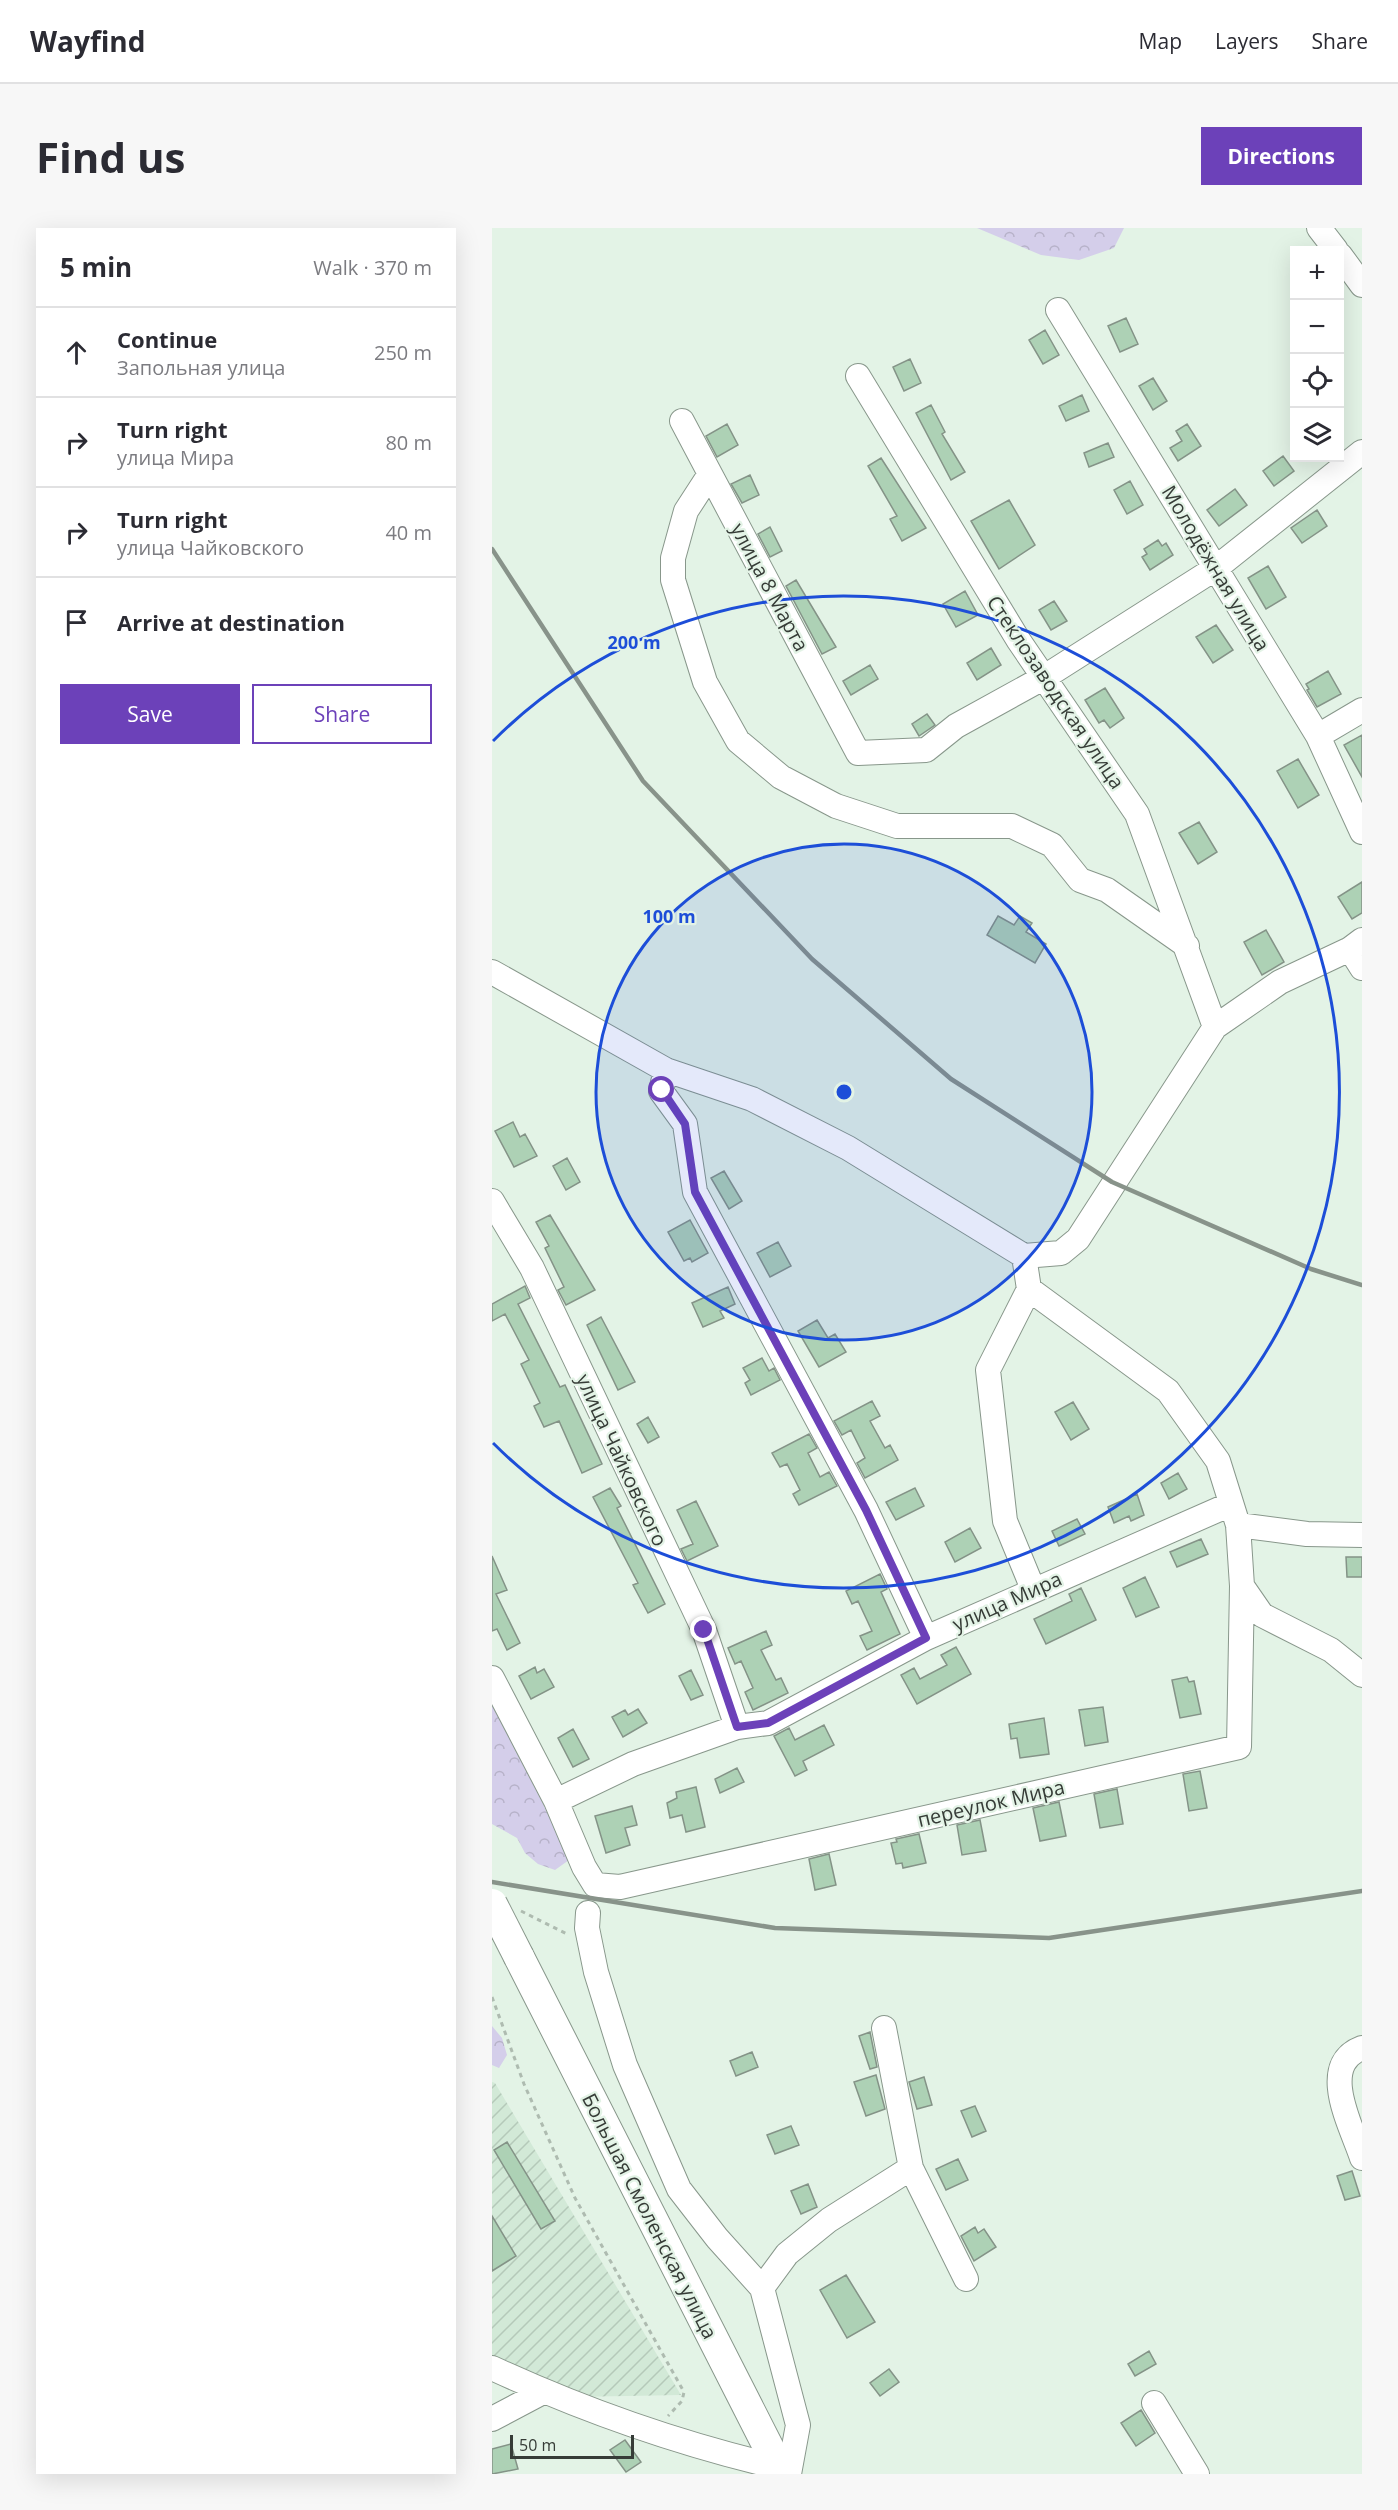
<!DOCTYPE html>
<html lang="en">
<head>
<meta charset="utf-8">
<style>
	:root { --surface:#fff; --page:#f7f7f7; --text:#2b2b33; --muted:#7c7c81; --line:#e1e1e2; --accent:#6c41b9 }
	body { margin:0; font-family:"Open Sans",sans-serif; background:var(--page); color:var(--text) }
	.controls { position:absolute; right:18px; top:18px; display:grid; overflow:hidden; border-radius:0px; box-shadow:0 6px 24px #0002 }
	.controls button { width:54px; height:54px; display:grid; place-items:center; padding:0; border:0; border-bottom:2px solid var(--line); background:var(--surface); color:var(--text); font:30px sans-serif }
	.scale { position:absolute; left:18px; bottom:15px; width:124px; box-sizing:border-box; padding-left:6px; border:3px solid #363c37; border-top:0; font-size:16px; line-height:21px; white-space:nowrap; color:#363c37; -webkit-text-stroke:4px #e3f3e6; paint-order:stroke }
	.stop { position:absolute; width:18px; height:18px; margin:-14px; border:4px solid #6c41b9; border-radius:50%; background:#fff }
	.stop.end { background:#6c41b9; border-color:#fff; box-shadow:0 2px 6px #0008 }
	.list { margin:0; padding:0; list-style:none }
	h2 { display:flex; justify-content:space-between; align-items:center; height:78px; margin:0; padding:0 24px; font-size:26px }
	h2 small { font-size:20px; font-weight:400; color:var(--muted) }
	.list li { display:grid; grid-template-columns:39px 1fr auto; gap:18px; align-items:center; box-sizing:border-box; height:90px; padding:0 24px; border-top:2px solid var(--line) }
	.list b { display:block; font-size:22px; white-space:nowrap }
	.list p { margin:0; font-size:20px; white-space:nowrap; color:var(--muted) }
	.list em { font-size:20px; font-style:normal; color:var(--muted) }
	.actions { display:flex; gap:12px; padding:18px 24px }
	.actions a { flex:1; padding:14px 0; border:2px solid var(--accent); border-radius:0px; text-align:center; font-size:21px; color:var(--accent) }
	.actions .main { background:var(--accent); color:#fff }
	.icon { flex:none; width:33px; height:33px; fill:none; stroke:currentColor; stroke-width:2; stroke-linecap:round; stroke-linejoin:round }
	.map { position:relative; flex:none; width:870px; height:2246px; overflow:hidden; border-radius:0px }
	header { display:flex; align-items:center; gap:36px; box-sizing:border-box; height:84px; padding:0 30px; background:var(--surface); border-bottom:2px solid var(--line) }
	header strong { font-size:28px }
	nav { display:flex; gap:33px; margin-inline-start:auto; font-size:21px }
	.intro { display:flex; align-items:center; justify-content:space-between; box-sizing:border-box; height:144px; padding:0 36px }
	h1 { margin:0; font-size:42px }
	.button { padding:15px 27px; border-radius:0px; background:var(--accent); color:#fff; font-size:21px; font-weight:700 }
	main { display:flex; gap:36px; padding:0 36px }
	aside { flex:1; background:var(--surface); border-radius:0px; box-shadow:0 6px 24px #0002 }
	.map>svg:first-child { display:block }
	.industrial { fill:url(#industrial-furrows) }
	.forest { fill:url(#forest-crowns) }
	.building { fill:#add1b5; stroke:#849387; stroke-width:1.5 }
	.lines { fill:none; stroke-linecap:round; stroke-linejoin:round }
	.minor-casing { stroke:#88978b; stroke-width:26 }
	.major-casing { stroke:#88978b; stroke-width:32 }
	.path { stroke:#aebbb0; stroke-width:3; stroke-dasharray:4.5 4.5; stroke-linecap:butt }
	.minor { stroke:#fff; stroke-width:24 }
	.major { stroke:#fff; stroke-width:30 }
	.rail { stroke:#88938a; stroke-width:4.5 }
	.major-bridge-casing { stroke:#88978b; stroke-width:32; stroke-linecap:butt }
	.major-bridge { stroke:#fff; stroke-width:30 }
	.route { stroke:#6c41b9; stroke-width:8 }
	.ring { fill:none; stroke:#1d4ed8; stroke-width:3 }
	.labels { text-anchor:middle; dominant-baseline:central; stroke-width:4.5; stroke-linejoin:round; paint-order:stroke }
	.street-label { font-size:20px; fill:#363c37; stroke:#e3f3e6 }
	.centre { fill:#1d4ed8; stroke:#e3f3e6; stroke-width:3 }
	.ring-label { font-size:18px; text-anchor:middle; font-weight:bold; fill:#1d4ed8; stroke:#e3f3e6; stroke-width:4.5; stroke-linejoin:round; paint-order:stroke }
</style>
</head>
<body>
<header>
<strong>Wayfind</strong>
<nav><a>Map</a><a>Layers</a><a>Share</a></nav>
</header>
<div class="intro"><h1>Find us</h1><a class="button">Directions</a></div>
<main>
<aside>
<h2>5 min<small>Walk · 370 m</small></h2>
<ul class="list">
<li><svg class="icon" aria-label="ahead" viewBox="0 0 24 24"><path d="M12 20V5M6 11l6-6 6 6"/></svg><div><b>Continue</b><p>Запольная улица</p></div><em>250 m</em></li>
<li><svg class="icon" aria-label="right" viewBox="0 0 24 24"><path d="M7 20v-9h11M14 6l5 5-5 5"/></svg><div><b>Turn right</b><p>улица Мира</p></div><em>80 m</em></li>
<li><svg class="icon" aria-label="right" viewBox="0 0 24 24"><path d="M7 20v-9h11M14 6l5 5-5 5"/></svg><div><b>Turn right</b><p>улица Чайковского</p></div><em>40 m</em></li>
<li><svg class="icon" aria-label="arrive" viewBox="0 0 24 24"><path d="M6 21V4h12l-3 4 3 4H6"/></svg><div><b>Arrive at destination</b></div></li>
</ul>
<div class="actions"><a class="main">Save</a><a>Share</a></div>
</aside>
<div class="map">
<svg width="870" height="2246" viewBox="0 0 870 2246">
	<defs>
		<pattern id="industrial-furrows" width="10" height="10" patternUnits="userSpaceOnUse" patternTransform="scale(1.5)"><rect width="10" height="10" fill="#d2e9d7"/><path d="M-1 1l2-2M0 10L10 0M9 11l2-2" fill="none" stroke="#b5c9b9"/></pattern>
		<pattern id="forest-crowns" width="20" height="18" patternUnits="userSpaceOnUse" patternTransform="scale(1.5)"><rect width="20" height="18" fill="#d4ceea"/><path d="M2 6a3 3 0 1 1 6 0M12 15a3 3 0 1 1 6 0" fill="none" stroke="#b7b2c9"/></pattern>
	</defs>
	<rect width="100%" height="100%" fill="#e3f3e6"/>
	<!-- industrial -->
	<path class="industrial" d="M 0,1854 L 3,1855 L 189,2167 L 80,2169 L 0,2129 Z"/>
	<!-- forest -->
	<path class="forest" d="M 485,0 L 632,0 L 622,20 L 587,32 L 549,27 Z
		M 0,1465 L 77,1632 L 63,1642 L 46,1636 L 33,1625 L 25,1610 L 0,1596 Z
		M 0,1798 L 10,1810 L 15,1827 L 7,1840 L 0,1837 Z"/>
	<!-- building -->
	<path class="building" d="M 634,90 L 646,116 L 628,124 L 616,98 Z
		M 553,102 L 567,127 L 551,136 L 537,112 Z
		M 418,131 L 429,155 L 412,163 L 401,139 Z
		M 661,150 L 675,173 L 661,182 L 647,158 Z
		M 590,167 L 597,183 L 574,193 L 567,178 Z
		M 439,177 L 453,204 L 450,206 L 473,244 L 459,252 L 424,185 Z
		M 235,196 L 246,217 L 225,229 L 214,208 Z
		M 695,196 L 709,218 L 686,233 L 678,220 L 690,213 L 684,203 Z
		M 616,215 L 622,229 L 597,239 L 592,225 Z
		M 791,228 L 802,243 L 782,258 L 771,243 Z
		M 389,230 L 434,300 L 410,313 L 398,291 L 405,288 L 376,238 Z
		M 258,247 L 267,267 L 250,275 L 239,256 Z
		M 638,253 L 651,277 L 635,286 L 622,262 Z
		M 743,261 L 755,277 L 727,298 L 715,282 Z
		M 517,272 L 543,317 L 507,341 L 479,293 Z
		M 825,282 L 835,298 L 810,315 L 799,300 Z
		M 278,299 L 290,323 L 278,329 L 266,306 Z
		M 666,312 L 670,318 L 674,315 L 681,327 L 658,342 L 650,329 L 655,326 L 652,321 Z
		M 776,338 L 794,369 L 774,381 L 756,350 Z
		M 304,352 L 344,419 L 330,426 L 294,358 Z
		M 473,363 L 486,387 L 464,399 L 451,376 Z
		M 562,373 L 575,393 L 559,402 L 547,382 Z
		M 724,397 L 741,422 L 721,435 L 704,409 Z
		M 499,420 L 509,437 L 485,452 L 475,435 Z
		M 378,437 L 386,451 L 359,467 L 351,453 Z
		M 836,443 L 849,466 L 825,479 L 815,462 L 817,461 L 814,456 Z
		M 613,460 L 632,490 L 618,500 L 612,492 L 607,495 L 593,472 Z
		M 435,486 L 443,497 L 427,508 L 420,496 Z
		M 870,507 L 870,549 L 852,517 Z
		M 806,531 L 827,567 L 806,580 L 785,543 Z
		M 707,594 L 725,624 L 706,636 L 687,605 Z
		M 870,654 L 870,685 L 860,691 L 846,669 Z
		M 506,688 L 522,697 L 528,688 L 540,695 L 534,704 L 554,716 L 543,735 L 495,707 Z
		M 774,702 L 792,734 L 770,747 L 752,714 Z
		M 21,894 L 28,909 L 33,906 L 45,928 L 22,939 L 3,903 Z
		M 75,930 L 88,954 L 74,962 L 61,938 Z
		M 232,943 L 250,973 L 237,981 L 219,950 Z
		M 58,987 L 103,1062 L 74,1077 L 66,1062 L 72,1059 L 53,1020 L 57,1018 L 44,994 Z
		M 198,992 L 216,1025 L 200,1034 L 198,1030 L 192,1033 L 176,1004 Z
		M 286,1014 L 299,1038 L 278,1049 L 265,1025 Z
		M 33,1058 L 38,1070 L 26,1076 L 68,1159 L 73,1157 L 110,1236 L 90,1245 L 67,1193 L 52,1199 L 42,1178 L 48,1175 L 29,1136 L 37,1132 L 13,1086 L 0,1093 L 0,1076 Z
		M 236,1059 L 243,1076 L 228,1083 L 232,1090 L 211,1099 L 200,1075 Z
		M 109,1089 L 143,1154 L 126,1162 L 95,1097 Z
		M 325,1092 L 336,1110 L 343,1106 L 354,1124 L 327,1139 L 306,1103 Z
		M 270,1130 L 277,1143 L 282,1140 L 288,1152 L 259,1167 L 253,1155 L 258,1152 L 251,1140 Z
		M 380,1173 L 388,1188 L 378,1193 L 393,1220 L 398,1217 L 406,1232 L 373,1250 L 365,1235 L 373,1230 L 359,1202 L 350,1207 L 342,1193 Z
		M 581,1174 L 597,1201 L 579,1212 L 563,1184 Z
		M 156,1189 L 167,1209 L 156,1215 L 145,1196 Z
		M 317,1206 L 325,1220 L 316,1225 L 328,1249 L 337,1244 L 345,1258 L 307,1277 L 301,1266 L 308,1262 L 295,1236 L 288,1239 L 280,1225 Z
		M 686,1245 L 695,1261 L 677,1271 L 669,1255 Z
		M 118,1260 L 129,1278 L 125,1280 L 173,1376 L 156,1385 L 141,1357 L 146,1355 L 101,1269 Z
		M 423,1260 L 432,1278 L 404,1292 L 394,1274 Z
		M 645,1266 L 652,1287 L 639,1293 L 637,1288 L 622,1295 L 616,1279 Z
		M 204,1273 L 226,1318 L 195,1333 L 189,1321 L 201,1316 L 185,1282 Z
		M 585,1291 L 593,1306 L 567,1318 L 560,1303 Z
		M 478,1300 L 489,1320 L 463,1334 L 453,1314 Z
		M 709,1311 L 716,1326 L 685,1339 L 678,1324 Z
		M 0,1328 L 15,1362 L 4,1366 L 28,1415 L 15,1422 L 5,1401 L 0,1403 Z
		M 854,1329 L 870,1329 L 870,1349 L 855,1349 Z
		M 388,1346 L 395,1361 L 389,1364 L 408,1406 L 375,1422 L 368,1408 L 380,1403 L 366,1373 L 360,1376 L 354,1363 Z
		M 653,1349 L 667,1379 L 644,1389 L 631,1360 Z
		M 589,1360 L 604,1392 L 554,1416 L 542,1391 L 580,1373 L 577,1366 Z
		M 274,1403 L 280,1417 L 269,1422 L 284,1452 L 289,1450 L 296,1465 L 261,1482 L 253,1464 L 261,1460 L 249,1433 L 243,1436 L 236,1420 Z
		M 464,1419 L 479,1446 L 425,1476 L 409,1447 L 422,1440 L 428,1451 L 455,1437 L 449,1427 Z
		M 43,1439 L 45,1445 L 52,1441 L 62,1459 L 39,1471 L 27,1448 Z
		M 199,1442 L 211,1467 L 199,1472 L 187,1448 Z
		M 695,1449 L 697,1454 L 702,1453 L 709,1486 L 688,1490 L 680,1452 Z
		M 611,1479 L 616,1514 L 593,1518 L 587,1482 Z
		M 146,1481 L 155,1495 L 131,1509 L 120,1489 L 133,1482 L 136,1487 Z
		M 552,1490 L 557,1526 L 528,1530 L 525,1510 L 519,1511 L 517,1496 Z
		M 332,1497 L 342,1517 L 311,1533 L 315,1542 L 303,1548 L 282,1508 L 297,1500 L 303,1512 Z
		M 81,1501 L 97,1531 L 81,1539 L 66,1510 Z
		M 245,1540 L 252,1554 L 228,1565 L 223,1551 Z
		M 708,1543 L 715,1580 L 697,1583 L 691,1546 Z
		M 204,1559 L 213,1599 L 194,1604 L 190,1587 L 178,1590 L 175,1575 L 185,1570 L 184,1564 Z
		M 625,1561 L 631,1596 L 608,1600 L 602,1566 Z
		M 567,1574 L 574,1608 L 548,1613 L 541,1580 Z
		M 140,1578 L 145,1597 L 133,1600 L 138,1617 L 114,1625 L 103,1588 Z
		M 488,1592 L 494,1623 L 470,1627 L 465,1597 Z
		M 427,1606 L 434,1635 L 411,1640 L 410,1635 L 404,1636 L 399,1615 L 405,1614 L 404,1611 Z
		M 337,1626 L 344,1657 L 323,1662 L 317,1631 Z
		M 378,1804 L 385,1839 L 378,1841 L 367,1808 Z
		M 260,1824 L 266,1839 L 244,1848 L 238,1833 Z
		M 384,1847 L 393,1881 L 374,1888 L 362,1854 Z
		M 432,1849 L 440,1877 L 425,1881 L 417,1854 Z
		M 483,1878 L 494,1903 L 480,1909 L 469,1883 Z
		M 299,1898 L 307,1917 L 283,1926 L 275,1907 Z
		M 15,1914 L 63,1993 L 49,2001 L 2,1922 Z
		M 466,1931 L 476,1952 L 454,1962 L 444,1941 Z
		M 860,1943 L 868,1968 L 853,1972 L 845,1948 Z
		M 316,1956 L 325,1979 L 309,1986 L 299,1963 Z
		M 0,1988 L 24,2028 L 0,2043 Z
		M 483,1999 L 486,2005 L 492,2001 L 504,2019 L 482,2033 L 469,2008 Z
		M 354,2047 L 383,2094 L 355,2110 L 328,2062 Z
		M 657,2123 L 664,2136 L 643,2148 L 636,2136 Z
		M 397,2141 L 407,2154 L 388,2168 L 378,2155 Z
		M 649,2182 L 663,2205 L 644,2218 L 629,2195 Z
		M 133,2212 L 149,2234 L 134,2244 L 118,2222 Z
		M 19,2216 L 26,2241 L 0,2246 L 0,2221 Z"/>
	<g class="lines">
		<defs>
			<path id="minor" d="M 827,0 L 844,22
				M 848,27 L 870,57
				M 566,82 L 826,508 L 870,604
				M 366,148 L 527,413 L 645,586 L 723,799
				M 190,193 L 366,525 L 434,522 L 464,498 L 551,450 L 724,340 L 870,224
				M 218,246 L 194,283 L 181,330 L 181,352 L 213,454 L 246,513 L 289,549 L 344,578 L 405,598 L 520,598 L 560,617 L 588,652 L 615,662 L 695,718
				M 826,508 L 870,482
				M 858,721 L 870,740
				M 0,744 L 174,842 L 260,871 L 356,920 L 532,1028 L 569,1025 L 586,1011 L 723,799 L 788,754 L 858,721 L 870,712
				M 174,842 L 169,863 L 193,896 L 203,964 L 374,1282 L 434,1410
				M 0,973 L 40,1040 L 212,1402 L 245,1499
				M 537,1061 L 496,1142 L 513,1293 L 541,1361
				M 746,1297 L 815,1306 L 870,1307
				M 750,1358 L 770,1387 L 839,1422 L 870,1447
				M 0,1450 L 64,1573 L 92,1639 L 103,1657 L 128,1659 L 747,1519 L 750,1358 L 746,1297 L 726,1233 L 676,1163 L 537,1061 L 532,1028
				M 64,1573 L 141,1536 L 245,1499 L 276,1495 L 434,1410 L 739,1276
				M 96,1685 L 95,1700 L 104,1744 L 133,1837 L 187,1961 L 225,2010 L 270,2060 L 306,2197 L 297,2246
				M 392,1800 L 419,1940 L 474,2051
				M 870,1820 C 825,1837 860,1899 870,1930
				M 270,2060 L 295,2026 L 337,1992 L 419,1940
				M 0,2140 C 91,2182 188,2216 286,2239
				M 662,2175 L 705,2246
				M 0,2191 L 51,2164"/>
			<path id="major" d="M 27,1729 L 290,2246"/>
		</defs>
		<!-- minor casing -->
		<use href="#minor" class="minor-casing"/>
		<!-- major casing -->
		<use href="#major" class="major-casing"/>
		<!-- path -->
		<path class="path" d="M 29,1683 L 77,1707
			M 0,1769 L 32,1856 L 83,1970 L 192,2164 L 190,2173 L 176,2188"/>
		<!-- minor -->
		<use href="#minor" class="minor"/>
		<!-- major -->
		<use href="#major" class="major"/>
		<!-- rail -->
		<path class="rail" d="M 0,321 L 151,553 L 320,731 L 459,851 L 620,954 L 819,1041 L 870,1057
			M 0,1654 L 283,1700 L 557,1710 L 870,1663"/>
		<defs>
			<path id="major-bridge" d="M 0,1676 L 27,1729"/>
		</defs>
		<!-- major-bridge casing -->
		<use href="#major-bridge" class="major-bridge-casing"/>
		<!-- major-bridge -->
		<use href="#major-bridge" class="major-bridge"/>
	</g>
	<g class="lines">
		<!-- route -->
		<path class="route" d="M 170,862 L 193,896 L 203,964 L 374,1282 L 434,1410 L 276,1495 L 245,1499 L 212,1402"/>
	</g>
	<!-- distance rings -->
	<circle cx="352" cy="864" r="248" fill="#1d4ed8" fill-opacity=".12"/>
	<g class="ring">
		<circle cx="352" cy="864" r="248"/>
		<path d="M1 513A496 496 0 1 1 1 1215"/>
	</g>
	<g class="labels">
		<!-- street labels -->
		<g class="street-label">
			<text transform="translate(724 340) rotate(59)">Молодёжная улица</text>
			<text transform="translate(278 359) rotate(62)">улица 8 Марта</text>
			<text transform="translate(564 464) rotate(56)">Стеклозаводская улица</text>
			<text transform="translate(130 1232) rotate(65)">улица Чайковского</text>
			<text transform="translate(515 1373) rotate(-24)">улица Мира</text>
			<text transform="translate(499 1575) rotate(-13)">переулок Мира</text>
			<text transform="translate(158 1988) rotate(63)">Большая Смоленская улица</text>
		</g>
	</g>
	<circle cx="352" cy="864" r="9" class="centre"/>
	<g class="ring-label">
		<text x="142" y="421">200 m</text>
		<text x="177" y="695">100 m</text>
	</g>
</svg>
<div class="controls">
<button>+</button>
<button>−</button>
<button><svg class="icon" aria-label="locate" viewBox="0 0 24 24"><circle cx="12" cy="12" r="6"/><path d="M12 2v4M12 18v4M2 12h4M18 12h4"/></svg></button>
<button><svg class="icon" aria-label="layers" viewBox="0 0 24 24"><path d="M12 4l9 5-9 5-9-5zM3 14l9 5 9-5"/></svg></button>
</div>
<div class="scale">50 m</div>
<div class="stop" style="left:170px;top:862px"></div>
<div class="stop end" style="left:212px;top:1402px"></div>
</div>
</main>
</body>
</html>
